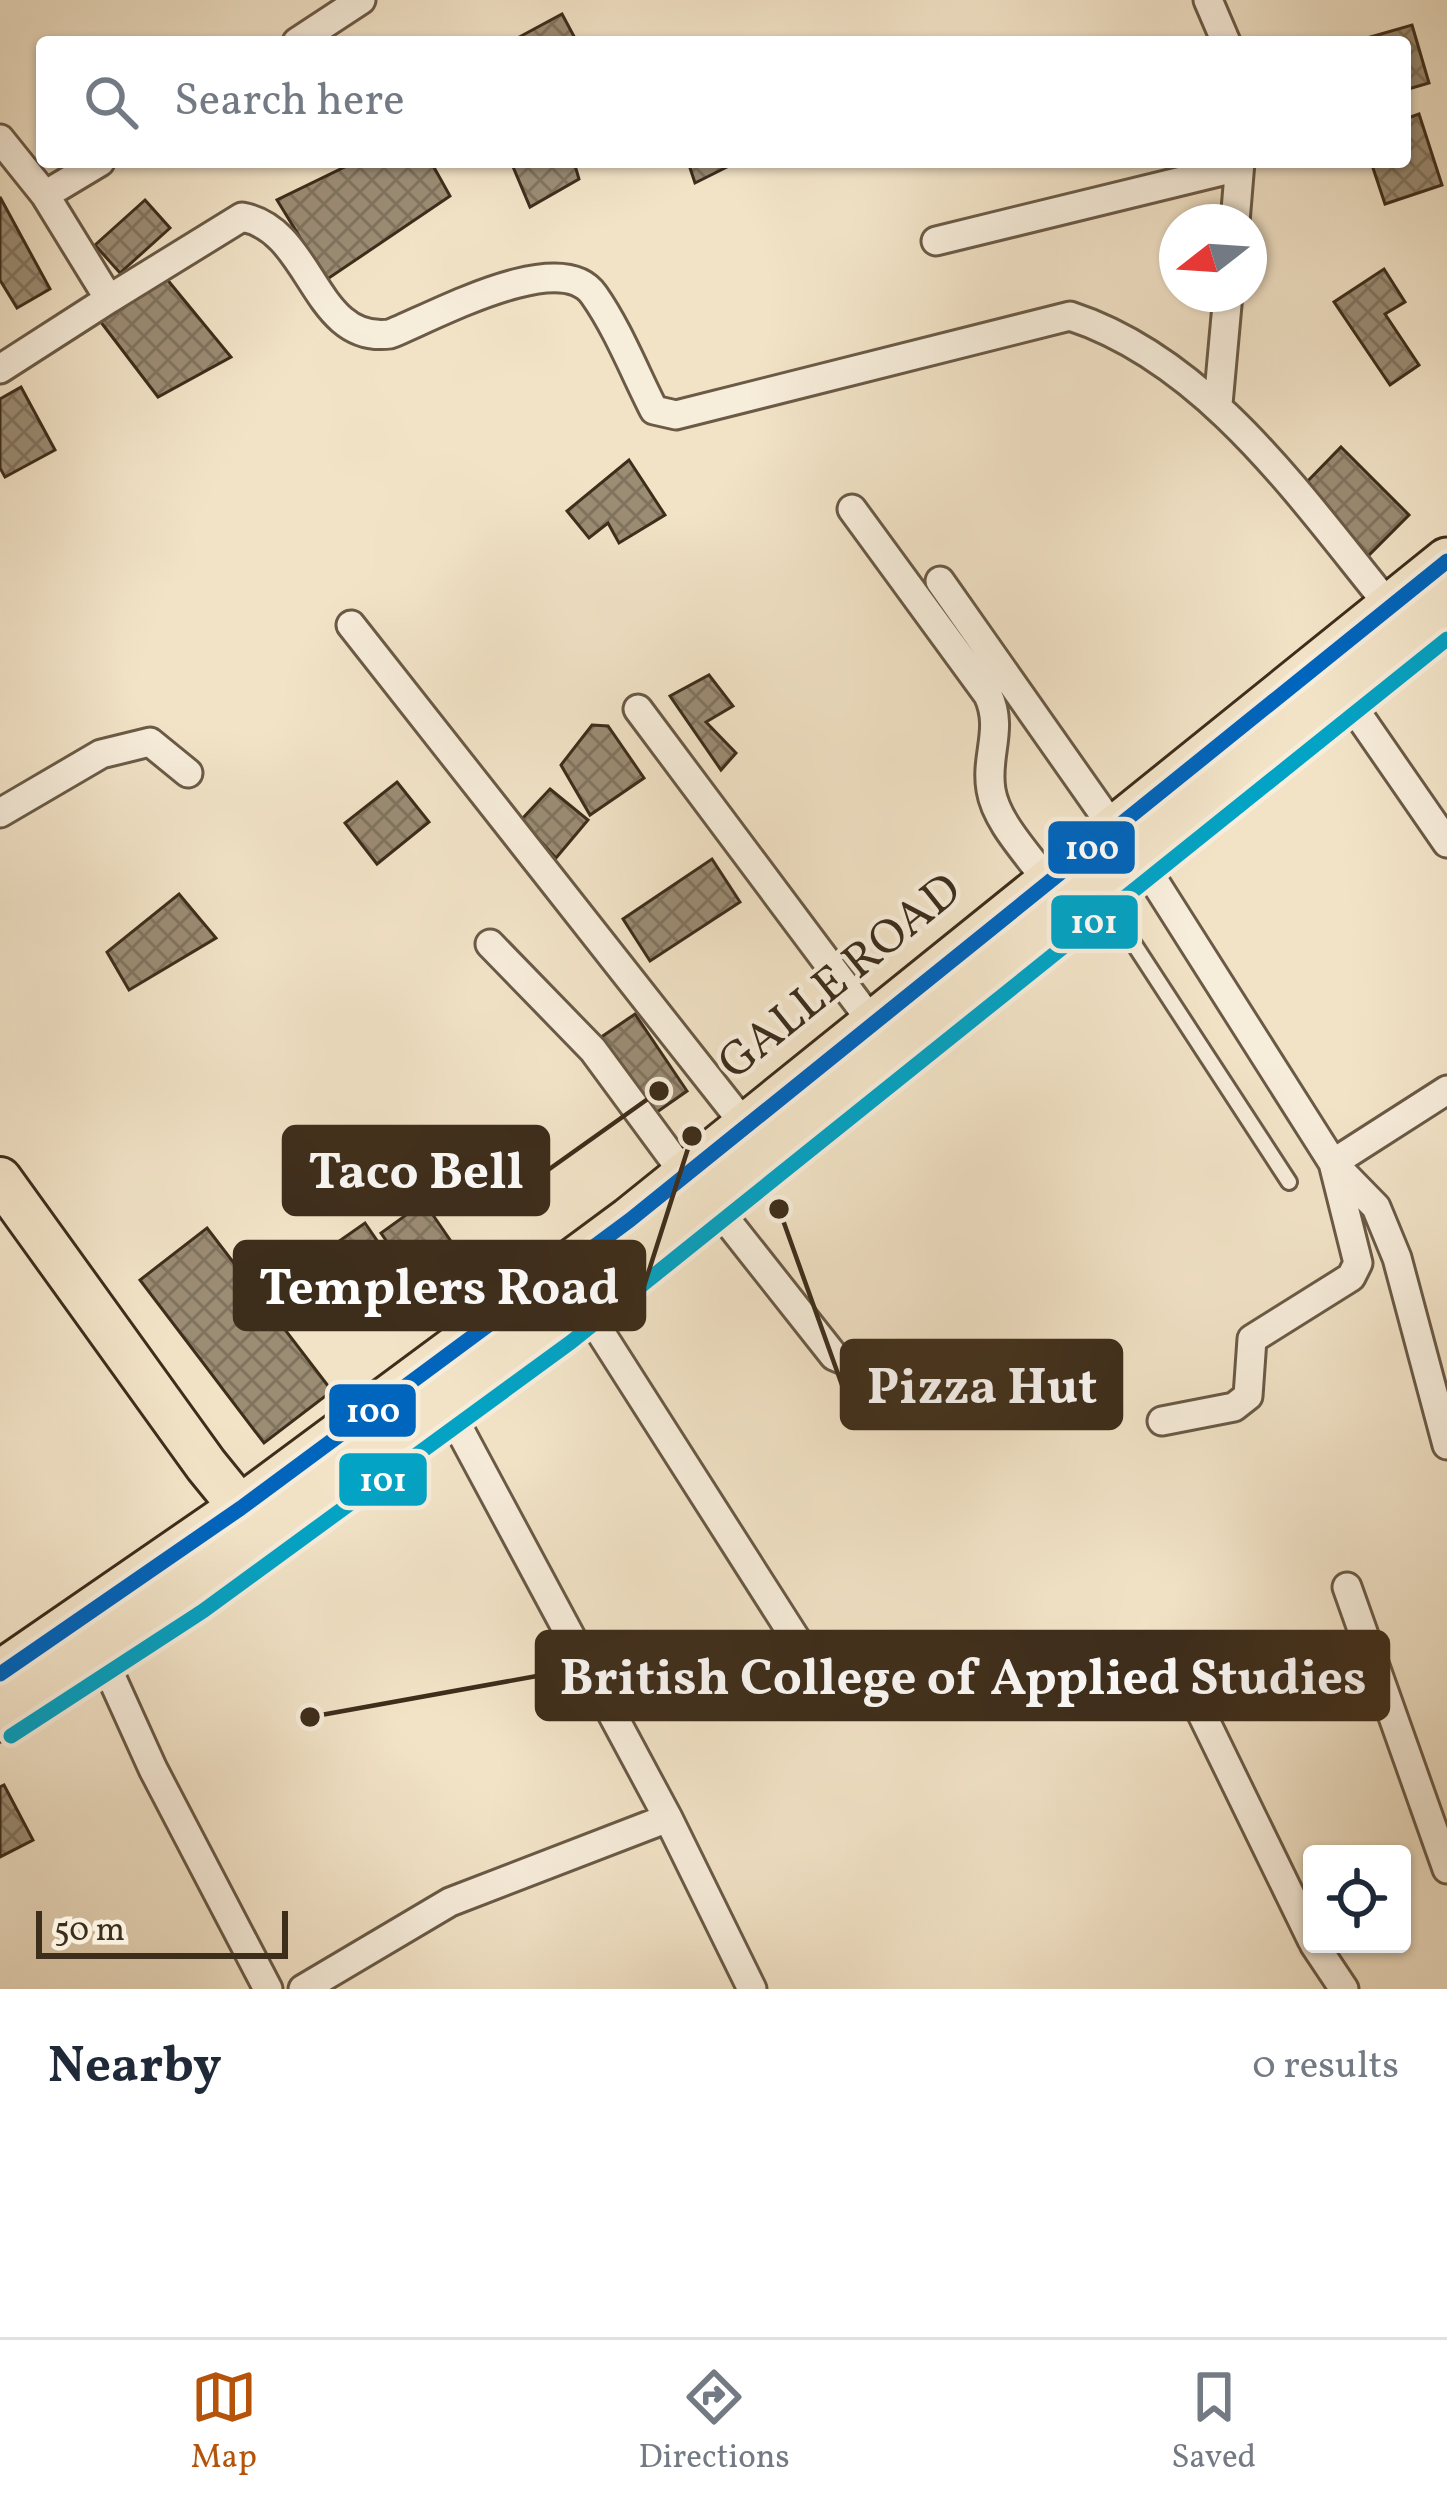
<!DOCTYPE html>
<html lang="en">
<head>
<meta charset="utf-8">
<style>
	:root { --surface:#fff; --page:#f6f6f7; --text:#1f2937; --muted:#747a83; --line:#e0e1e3; --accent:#b45309 }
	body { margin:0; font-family:Vollkorn,serif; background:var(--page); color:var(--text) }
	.controls { position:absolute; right:36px; bottom:36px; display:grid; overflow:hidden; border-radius:12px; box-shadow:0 3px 9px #0004 }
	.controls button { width:108px; height:108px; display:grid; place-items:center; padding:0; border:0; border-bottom:3px solid var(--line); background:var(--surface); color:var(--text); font:60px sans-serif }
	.compass { position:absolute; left:1159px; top:204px; width:108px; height:108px; border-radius:50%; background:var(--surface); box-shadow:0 3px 9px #0004; rotate:253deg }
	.scale { position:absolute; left:36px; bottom:30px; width:252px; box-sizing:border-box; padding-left:12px; border:6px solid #3d2d1b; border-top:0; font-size:33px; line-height:42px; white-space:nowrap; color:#3d2d1b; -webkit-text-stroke:9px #f7eddb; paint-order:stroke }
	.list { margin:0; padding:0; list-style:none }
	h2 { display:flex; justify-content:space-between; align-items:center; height:156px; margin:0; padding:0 48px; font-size:51px }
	h2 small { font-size:39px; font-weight:400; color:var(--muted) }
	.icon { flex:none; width:66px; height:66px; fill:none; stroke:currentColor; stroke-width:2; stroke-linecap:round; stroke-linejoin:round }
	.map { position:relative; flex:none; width:1447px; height:1989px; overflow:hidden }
	.search { position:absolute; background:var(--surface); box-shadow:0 3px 9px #0004; left:36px; right:36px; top:36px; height:132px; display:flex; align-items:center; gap:30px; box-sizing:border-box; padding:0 42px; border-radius:12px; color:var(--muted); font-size:45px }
	.sheet { height:348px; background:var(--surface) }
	nav { display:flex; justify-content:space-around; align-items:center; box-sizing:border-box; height:168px; border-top:3px solid var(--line); background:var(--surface); font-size:33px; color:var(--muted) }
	nav a { display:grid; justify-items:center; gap:6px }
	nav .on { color:var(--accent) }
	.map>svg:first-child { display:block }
	.building { fill:url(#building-cross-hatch); stroke:#3d2d1b; stroke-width:3 }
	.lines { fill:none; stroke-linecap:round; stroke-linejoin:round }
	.service-casing { stroke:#6a5a46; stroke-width:20 }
	.minor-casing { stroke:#6a5a46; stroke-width:33 }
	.primary-casing { stroke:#3d2d1b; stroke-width:48 }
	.trunk-casing { stroke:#3d2d1b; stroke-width:51 }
	.service { stroke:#f7eddb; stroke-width:14 }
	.minor { stroke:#f7eddb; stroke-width:27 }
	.primary { stroke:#f2e3c7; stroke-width:42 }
	.trunk { stroke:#f2e3c7; stroke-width:45 }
	.bus-1-casing { stroke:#f7eddb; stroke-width:24 }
	.bus-2-casing { stroke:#f7eddb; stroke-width:24 }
	.bus-1 { stroke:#0065bd; stroke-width:15 }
	.bus-2 { stroke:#03a3c5; stroke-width:15 }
	.labels { text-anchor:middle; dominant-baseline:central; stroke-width:9; stroke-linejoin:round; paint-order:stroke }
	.street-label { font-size:48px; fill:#3d2d1b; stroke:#f7eddb }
	.leader { fill:none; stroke:#3d2d1b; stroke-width:4.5 }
	.callout-dot { fill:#3d2d1b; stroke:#f7eddb; stroke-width:4.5 }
	.callout { fill:#3d2d1b; stroke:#3d2d1b; stroke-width:4.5 }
	.callout-label { font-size:51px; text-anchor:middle; font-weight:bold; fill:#fff }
	.line-badge { stroke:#f7eddb; stroke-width:4.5 }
	.badge-label { font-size:33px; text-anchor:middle; font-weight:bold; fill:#fff }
</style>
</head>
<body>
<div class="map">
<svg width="1447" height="1989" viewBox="0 0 1447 1989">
	<defs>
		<pattern id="building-cross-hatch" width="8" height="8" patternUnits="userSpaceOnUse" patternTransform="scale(3)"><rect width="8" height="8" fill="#9b8c74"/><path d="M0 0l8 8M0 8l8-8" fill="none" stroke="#80735e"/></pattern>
	</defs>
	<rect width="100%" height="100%" fill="#f2e3c7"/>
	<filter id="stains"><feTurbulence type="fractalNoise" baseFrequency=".00167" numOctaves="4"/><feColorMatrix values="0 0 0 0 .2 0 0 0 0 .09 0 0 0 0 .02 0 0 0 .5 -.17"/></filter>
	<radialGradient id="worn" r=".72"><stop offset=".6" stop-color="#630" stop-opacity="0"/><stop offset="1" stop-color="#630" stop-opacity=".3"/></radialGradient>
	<!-- building -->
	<path class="building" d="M 562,14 L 577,42 L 510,42 Z
		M 1412,25 L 1429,83 L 1405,90 L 1405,42 L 1353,42 Z
		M 1419,114 L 1442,185 L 1385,204 L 1371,162 L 1405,162 L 1405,119 Z
		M 355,162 L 431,162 L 450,196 L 326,280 L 277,200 Z
		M 511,162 L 574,162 L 579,179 L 530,207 Z
		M 688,162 L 737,162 L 695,183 Z
		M 0,197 L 50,289 L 17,308 L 0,280 Z
		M 145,200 L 170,228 L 120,273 L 95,245 Z
		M 1384,269 L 1405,302 L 1385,314 L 1419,365 L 1390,385 L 1334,302 Z
		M 161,272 L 231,357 L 158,397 L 97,317 Z
		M 21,387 L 55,450 L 5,477 L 0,468 L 0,399 Z
		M 1341,447 L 1409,515 L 1367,557 L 1300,489 Z
		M 629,460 L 665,515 L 619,543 L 608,523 L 589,538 L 567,511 Z
		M 709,675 L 733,706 L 706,722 L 736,753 L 721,770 L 670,696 Z
		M 592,725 L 608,726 L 644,778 L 590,815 L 561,765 Z
		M 397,782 L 429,822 L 377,864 L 345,823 Z
		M 550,789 L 588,820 L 556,858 L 521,820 Z
		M 712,859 L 740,902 L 650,961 L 623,919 Z
		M 179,894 L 216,938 L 129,990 L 107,952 Z
		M 635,1014 L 687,1091 L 650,1117 L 597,1040 Z
		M 424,1202 L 461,1256 L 418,1287 L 381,1233 Z
		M 365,1223 L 411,1290 L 378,1312 L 332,1246 Z
		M 207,1228 L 332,1391 L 264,1443 L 140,1280 Z
		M 4,1785 L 33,1840 L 0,1857 L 0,1787 Z"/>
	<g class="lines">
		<defs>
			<path id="service" d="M 1102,895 L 1289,1182"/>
			<path id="minor" d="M 1208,0 L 1226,42
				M 297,42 L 361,0
				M 0,139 L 45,195 L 109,299 L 0,369
				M 45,195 L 100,162
				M 1235,222 L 1240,162
				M 936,241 L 1239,167
				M 109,299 L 242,217 C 313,230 313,344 390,334 C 435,316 561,246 594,295 C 618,329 635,373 654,410 L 676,415 L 1070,316 C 1211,362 1305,504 1396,614
				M 1218,404 L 1228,294
				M 852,509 L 988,695 C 1004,729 985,756 991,790 C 996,822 1028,854 1047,881
				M 940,581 L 1112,826
				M 351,625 L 745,1125
				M 1344,694 L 1447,843
				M 638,709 L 872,1022
				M 0,813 L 101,754 L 150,742 L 188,773
				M 1139,857 L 1333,1163 L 1376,1207 L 1397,1258 L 1447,1445
				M 490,944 L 593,1050 L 685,1175
				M 713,1203 L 834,1356 C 860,1368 880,1366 904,1383
				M 583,1305 L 808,1658
				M 448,1408 L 668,1818 L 752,1989
				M 1162,1421 L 1234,1407 L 1248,1396 L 1252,1339 L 1351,1277 L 1358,1263 L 1333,1163 L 1447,1090
				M 1347,1587 L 1447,1869
				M 101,1654 L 153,1769 L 268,1989
				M 1179,1667 L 1312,1940
				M 1314,1944 L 1344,1989
				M 303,1989 L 450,1902 L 668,1818"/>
			<path id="primary" d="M 0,1179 L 206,1465 L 263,1535"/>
			<path id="trunk" d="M 0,1674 L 241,1508 L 630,1220 L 1447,561
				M 0,1718 C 517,1397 968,984 1447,612"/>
		</defs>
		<!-- service casing -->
		<use href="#service" class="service-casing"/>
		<!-- minor casing -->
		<use href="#minor" class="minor-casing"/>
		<!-- primary casing -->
		<use href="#primary" class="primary-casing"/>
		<!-- trunk casing -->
		<use href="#trunk" class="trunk-casing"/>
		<!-- service -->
		<use href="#service" class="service"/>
		<!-- minor -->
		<use href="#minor" class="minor"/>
		<!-- primary -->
		<use href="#primary" class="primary"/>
		<!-- trunk -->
		<use href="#trunk" class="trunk"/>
		<defs>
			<path id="bus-1" d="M 0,1674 L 241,1508 L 630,1220 L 1447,561"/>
			<path id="bus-2" d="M 11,1736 L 203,1611 L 571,1342 L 1447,639"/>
		</defs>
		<!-- bus-1 casing -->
		<use href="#bus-1" class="bus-1-casing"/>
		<!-- bus-2 casing -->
		<use href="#bus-2" class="bus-2-casing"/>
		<!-- bus-1 -->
		<use href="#bus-1" class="bus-1"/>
		<!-- bus-2 -->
		<use href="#bus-2" class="bus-2"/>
	</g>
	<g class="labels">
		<!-- street labels -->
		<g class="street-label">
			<text transform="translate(841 978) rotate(-39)">GALLE ROAD</text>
		</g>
	</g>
	<!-- callouts -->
	<path class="leader" d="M659 1091L548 1170M692 1136L644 1286M779 1209L842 1385M310 1717L537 1676"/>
	<g class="callout-dot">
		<circle cx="659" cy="1091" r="12"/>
		<circle cx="692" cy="1136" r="12"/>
		<circle cx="779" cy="1209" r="12"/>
		<circle cx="310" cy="1717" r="12"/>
	</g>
	<g class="callout">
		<rect x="284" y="1127" width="264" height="87" rx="12"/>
		<rect x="235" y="1242" width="409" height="87" rx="12"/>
		<rect x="842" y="1341" width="279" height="87" rx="12"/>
		<rect x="537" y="1632" width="851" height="87" rx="12"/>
	</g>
	<g class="callout-label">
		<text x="416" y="1188">Taco Bell</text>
		<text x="439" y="1304">Templers Road</text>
		<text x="982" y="1403">Pizza Hut</text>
		<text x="963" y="1694">British College of Applied Studies</text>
	</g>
	<g class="line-badge">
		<rect x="1046" y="819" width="91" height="57" rx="12" fill="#0065bd"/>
		<rect x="1049" y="893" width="91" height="58" rx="12" fill="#03a3c5"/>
		<rect x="327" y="1382" width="91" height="57" rx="12" fill="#0065bd"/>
		<rect x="337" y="1451" width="92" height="57" rx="12" fill="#03a3c5"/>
	</g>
	<g class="badge-label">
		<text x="1092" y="859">100</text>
		<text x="1094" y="933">101</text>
		<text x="373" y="1422">100</text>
		<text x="383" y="1491">101</text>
	</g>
	<rect width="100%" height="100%" filter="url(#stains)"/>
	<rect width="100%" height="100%" fill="url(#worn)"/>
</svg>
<div class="controls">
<button><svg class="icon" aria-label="locate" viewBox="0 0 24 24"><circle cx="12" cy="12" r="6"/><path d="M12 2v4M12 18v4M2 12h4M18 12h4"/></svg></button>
</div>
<svg class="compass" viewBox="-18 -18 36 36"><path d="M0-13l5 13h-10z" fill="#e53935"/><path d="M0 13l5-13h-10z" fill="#747a83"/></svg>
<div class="scale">50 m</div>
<div class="search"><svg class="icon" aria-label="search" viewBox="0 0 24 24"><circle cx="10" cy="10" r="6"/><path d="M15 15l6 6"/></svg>Search here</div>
</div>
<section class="sheet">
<h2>Nearby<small>0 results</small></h2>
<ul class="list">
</ul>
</section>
<nav>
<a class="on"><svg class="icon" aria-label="map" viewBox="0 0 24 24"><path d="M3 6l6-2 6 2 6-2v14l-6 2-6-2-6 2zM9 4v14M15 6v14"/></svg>Map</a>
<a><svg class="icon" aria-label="directions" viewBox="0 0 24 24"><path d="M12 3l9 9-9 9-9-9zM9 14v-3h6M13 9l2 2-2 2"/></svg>Directions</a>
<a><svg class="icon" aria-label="saved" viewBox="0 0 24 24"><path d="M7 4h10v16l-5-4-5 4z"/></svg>Saved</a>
</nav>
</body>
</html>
